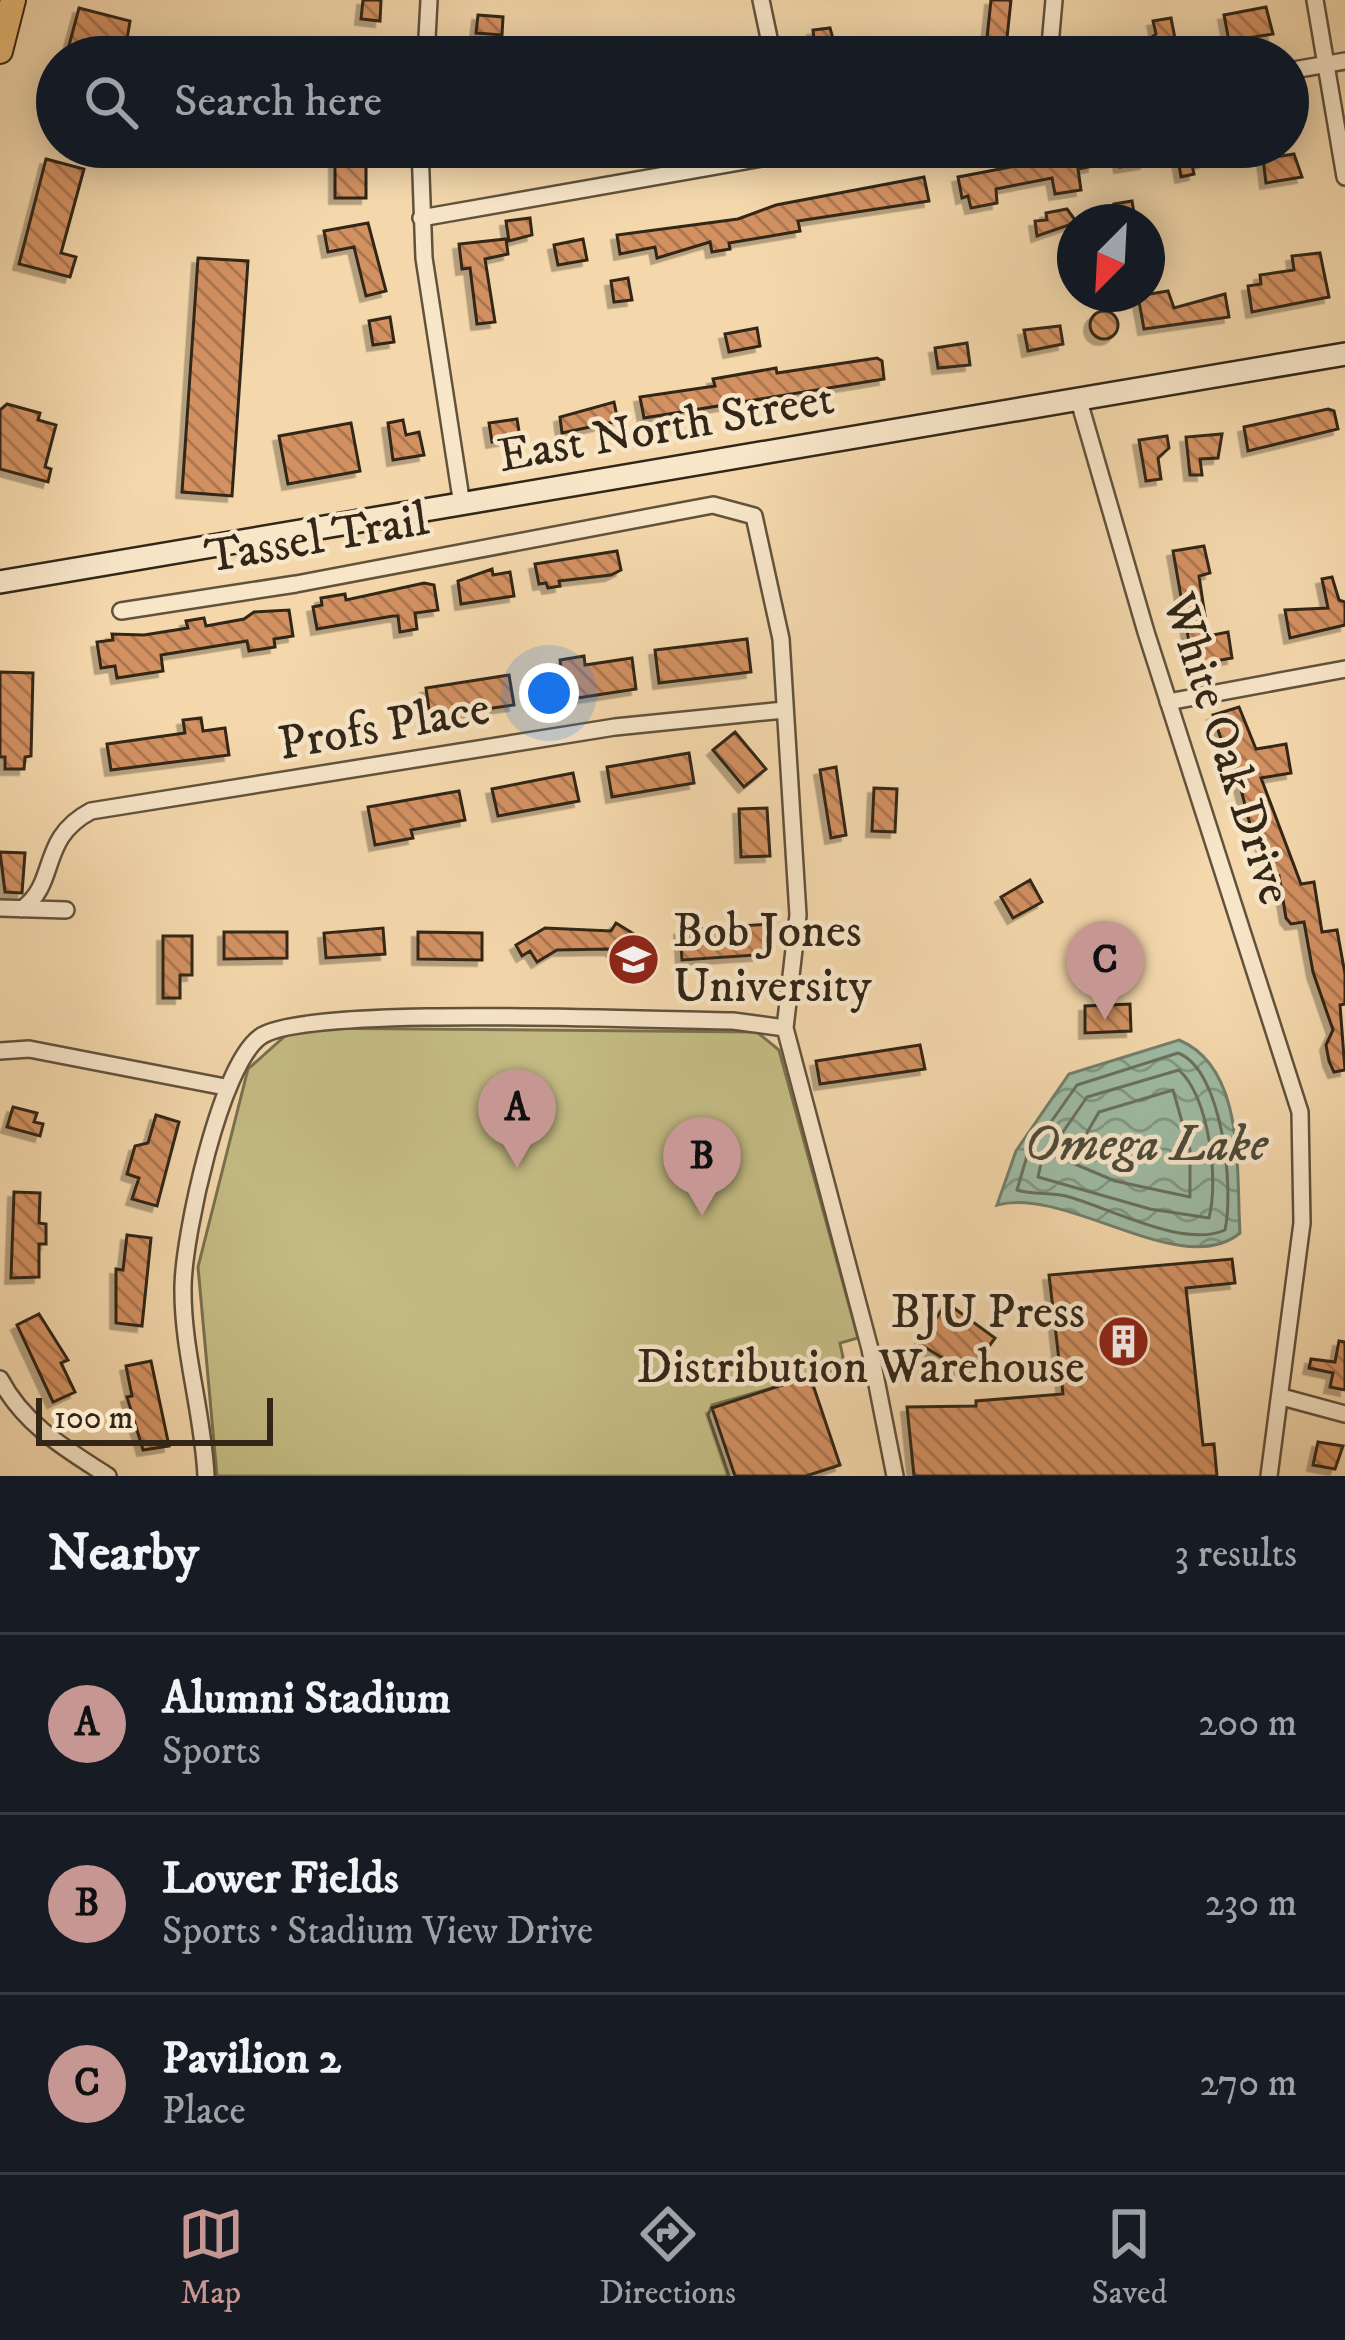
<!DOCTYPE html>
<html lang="en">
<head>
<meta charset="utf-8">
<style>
	:root { --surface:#171b24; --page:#20242c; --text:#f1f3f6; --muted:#9ea1a6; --line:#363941; --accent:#c59692 }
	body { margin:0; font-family:"IM FELL DW Pica",serif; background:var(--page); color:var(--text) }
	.compass { position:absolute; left:1057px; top:204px; width:108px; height:108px; border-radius:50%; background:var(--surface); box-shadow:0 6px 30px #0003; rotate:204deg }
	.scale { position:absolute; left:36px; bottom:30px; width:237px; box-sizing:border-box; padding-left:12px; border:6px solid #312618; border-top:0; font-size:33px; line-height:42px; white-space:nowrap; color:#312618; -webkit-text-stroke:9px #f8e6c9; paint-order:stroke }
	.you { position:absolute; left:549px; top:693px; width:42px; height:42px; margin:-30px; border:9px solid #fff; border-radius:50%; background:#1a73e8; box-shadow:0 0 0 18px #1a73e833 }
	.badge { display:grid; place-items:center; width:78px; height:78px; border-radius:50%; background:var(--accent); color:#111; font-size:39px; font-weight:700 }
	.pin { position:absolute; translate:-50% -99px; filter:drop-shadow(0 3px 6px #0008) }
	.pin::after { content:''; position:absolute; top:63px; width:42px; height:36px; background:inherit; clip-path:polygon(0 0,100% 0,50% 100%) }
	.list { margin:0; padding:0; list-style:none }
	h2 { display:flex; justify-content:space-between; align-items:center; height:156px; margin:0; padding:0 48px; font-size:51px }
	h2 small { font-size:39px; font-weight:400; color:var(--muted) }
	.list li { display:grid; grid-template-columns:78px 1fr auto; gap:36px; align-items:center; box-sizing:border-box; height:180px; padding:0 48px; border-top:3px solid var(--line) }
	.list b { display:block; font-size:45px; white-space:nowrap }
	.list p { margin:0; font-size:39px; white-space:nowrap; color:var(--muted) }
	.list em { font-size:39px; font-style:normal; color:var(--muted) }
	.icon { flex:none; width:66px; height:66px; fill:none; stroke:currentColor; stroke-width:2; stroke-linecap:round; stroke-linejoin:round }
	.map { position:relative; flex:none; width:1345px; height:1476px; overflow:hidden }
	.search { position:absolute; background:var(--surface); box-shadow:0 6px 30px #0003; left:36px; right:36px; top:36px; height:132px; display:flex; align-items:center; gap:30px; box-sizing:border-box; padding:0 42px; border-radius:66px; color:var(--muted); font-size:45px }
	.sheet { height:696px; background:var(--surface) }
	nav { display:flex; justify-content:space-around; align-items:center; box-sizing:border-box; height:168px; border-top:3px solid var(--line); background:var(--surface); font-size:33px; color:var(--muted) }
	nav a { display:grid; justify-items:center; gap:6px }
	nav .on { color:var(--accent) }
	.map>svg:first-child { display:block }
	.green { fill:#c4bc84; stroke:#7a714e; stroke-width:3 }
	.water { fill:url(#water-waves); stroke:#727f6c; stroke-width:3 }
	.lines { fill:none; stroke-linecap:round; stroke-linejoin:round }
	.shore { stroke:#68705e; stroke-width:3 }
	.building { fill:url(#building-back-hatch); stroke:#312618; stroke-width:3; filter:url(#shadow) }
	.street-casing { stroke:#62523d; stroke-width:20 }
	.secondary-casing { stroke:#312618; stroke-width:26 }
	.primary-casing { stroke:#312618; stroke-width:28 }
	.street { stroke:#f8e6c9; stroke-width:15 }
	.secondary { stroke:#f8e6c9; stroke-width:21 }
	.primary { stroke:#eabc76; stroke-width:24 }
	.labels { text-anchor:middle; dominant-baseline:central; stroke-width:9; stroke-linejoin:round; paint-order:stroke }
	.street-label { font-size:48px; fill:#312618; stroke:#f8e6c9 }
	.poi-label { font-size:48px; fill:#312618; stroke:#f8e6c9; text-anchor:start }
	.water-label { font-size:51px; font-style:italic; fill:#4c4b3b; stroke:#f8e6c9 }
</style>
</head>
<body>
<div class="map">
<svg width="1345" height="1476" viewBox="0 0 1345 1476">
	<defs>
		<pattern id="water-waves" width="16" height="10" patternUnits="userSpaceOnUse" patternTransform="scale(3)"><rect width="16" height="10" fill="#9ebba4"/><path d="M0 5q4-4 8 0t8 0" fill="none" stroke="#819885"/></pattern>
		<pattern id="building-back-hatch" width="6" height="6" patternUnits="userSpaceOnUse" patternTransform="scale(3)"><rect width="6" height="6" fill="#d39162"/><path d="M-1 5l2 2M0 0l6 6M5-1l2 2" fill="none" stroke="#ac7650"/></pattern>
		<filter id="shadow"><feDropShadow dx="-5.5" dy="5.5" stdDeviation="0" flood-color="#0004"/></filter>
	</defs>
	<rect width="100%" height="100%" fill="#f4d8ac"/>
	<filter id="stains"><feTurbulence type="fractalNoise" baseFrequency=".00167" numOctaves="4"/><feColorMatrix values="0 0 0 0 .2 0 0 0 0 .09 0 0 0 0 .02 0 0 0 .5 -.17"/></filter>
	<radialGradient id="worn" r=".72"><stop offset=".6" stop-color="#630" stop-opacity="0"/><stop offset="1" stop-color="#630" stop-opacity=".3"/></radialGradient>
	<!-- green -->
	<path class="green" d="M 294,1028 L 757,1032 L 779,1050 L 858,1338 L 840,1343 L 845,1367 L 712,1405 L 708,1415 L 729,1476 L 217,1476 L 198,1267 L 248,1069 Z"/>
	<!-- water -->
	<path class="water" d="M 1179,1040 C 1246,1068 1236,1172 1240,1233 C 1182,1281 1067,1186 997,1205 L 1016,1151 L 1069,1074 Z"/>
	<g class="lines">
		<!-- shore -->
		<path class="shore" d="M 1178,1053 C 1223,1070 1234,1189 1225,1230 C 1183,1249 1108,1207 1066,1196 C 1050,1192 1033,1195 1017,1190 L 1027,1156 L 1077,1085 Z
			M 1179,1070 C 1209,1098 1219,1179 1209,1218 L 1150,1209 L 1038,1177 L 1041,1164 L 1087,1097 Z
			M 1173,1090 L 1190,1150 L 1190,1197 L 1115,1181 L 1070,1162 L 1099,1112 Z"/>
	</g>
	<!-- building -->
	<path class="building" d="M 363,0 L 381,0 L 380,21 L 361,19 Z
		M 991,0 L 1011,0 L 1005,57 L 985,57 Z
		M 1266,7 L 1273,34 L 1229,41 L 1224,15 Z
		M 79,8 L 130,21 L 124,57 L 67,53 Z
		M 478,15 L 503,17 L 502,35 L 476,33 Z
		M 1171,18 L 1177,49 L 1146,55 L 1144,43 L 1156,34 L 1153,21 Z
		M 830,28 L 838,57 L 816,57 L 813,30 Z
		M 1123,40 L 1126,57 L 1097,57 L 1095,44 Z
		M 1090,147 L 1093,166 L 1078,169 L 1081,190 L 1055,194 L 1052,178 L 996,189 L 997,203 L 971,208 L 968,196 L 962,198 L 958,177 L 1026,164 L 1025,156 L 1040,163 L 1063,159 L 1061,150 Z
		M 1116,147 L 1142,147 L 1145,163 L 1120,167 Z
		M 1176,147 L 1201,147 L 1204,162 L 1192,165 L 1194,174 L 1181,177 Z
		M 1294,154 L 1302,177 L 1266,183 L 1263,159 Z
		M 46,159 L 84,169 L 61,253 L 76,257 L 70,277 L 19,264 Z
		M 335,163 L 366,163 L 366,198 L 335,198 Z
		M 924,177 L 929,201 L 798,221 L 800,231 L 729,243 L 730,249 L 712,252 L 710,242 L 657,258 L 655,247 L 620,254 L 617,235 L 738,219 L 776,205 Z
		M 1132,201 L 1135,219 L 1117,222 L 1114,204 Z
		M 1067,209 L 1075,220 L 1069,225 L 1037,236 L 1035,221 L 1047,220 L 1046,213 Z
		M 530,218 L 532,235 L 509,241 L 506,221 Z
		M 368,223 L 386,291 L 366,296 L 354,247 L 328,252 L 324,231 Z
		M 506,239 L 508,254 L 485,259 L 495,322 L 477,324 L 470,268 L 462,269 L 459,244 Z
		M 583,239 L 587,260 L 558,265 L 554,245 Z
		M 1320,253 L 1329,297 L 1252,312 L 1248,286 L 1261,284 L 1260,275 L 1294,270 L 1292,256 Z
		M 198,258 L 248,261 L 232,496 L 182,492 Z
		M 628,278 L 632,300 L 614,302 L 611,281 Z
		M 1168,291 L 1174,308 L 1225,294 L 1229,317 L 1144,329 L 1138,296 Z
		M1090 325a14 14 0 1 1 28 0a14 14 0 1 1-28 0Z
		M 390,317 L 394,342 L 373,345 L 369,321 Z
		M 1060,326 L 1063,344 L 1028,351 L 1024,330 Z
		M 757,328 L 760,346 L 729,352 L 725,334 Z
		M 967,343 L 970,365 L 938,368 L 935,348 Z
		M 877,358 L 882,361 L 884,379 L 644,418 L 640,397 L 715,386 L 713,379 L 776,368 L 777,373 Z
		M 614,402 L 618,421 L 562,433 L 560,417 Z
		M 7,404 L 40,413 L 38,420 L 56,425 L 45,467 L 51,469 L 48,482 L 0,469 L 0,410 Z
		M 1328,409 L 1334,411 L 1338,429 L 1248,451 L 1244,427 Z
		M 517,419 L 520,437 L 492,442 L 489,423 Z
		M 403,420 L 406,435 L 419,432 L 424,455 L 393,460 L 388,423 Z
		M 351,423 L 360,471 L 288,484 L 279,436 Z
		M 1222,434 L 1218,458 L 1200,459 L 1202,475 L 1190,475 L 1186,437 Z
		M 1167,436 L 1169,448 L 1158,458 L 1161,479 L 1146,481 L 1139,440 Z
		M 1204,546 L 1210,573 L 1199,576 L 1208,636 L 1228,632 L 1232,658 L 1193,665 L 1173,551 Z
		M 617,551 L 621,570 L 611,575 L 559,581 L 560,586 L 548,588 L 546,583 L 539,584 L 535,564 Z
		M 492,569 L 493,575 L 510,572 L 514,596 L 461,604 L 458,581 Z
		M 1332,577 L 1339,600 L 1345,602 L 1345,625 L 1290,638 L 1285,610 L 1328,608 L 1322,579 Z
		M 424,583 L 434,585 L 438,610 L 415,613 L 417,629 L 400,632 L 398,616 L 393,616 L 317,629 L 313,607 L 322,605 L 321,598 L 345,594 L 346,600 Z
		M 289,610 L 293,636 L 274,639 L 275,647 L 249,651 L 247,641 L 161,655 L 163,671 L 117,678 L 115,666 L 101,668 L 97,642 L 113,640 L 112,634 L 144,635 L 188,628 L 186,621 L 204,618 L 206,626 L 244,619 L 254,612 Z
		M 747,639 L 751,672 L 659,683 L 655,650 Z
		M 584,656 L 585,665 L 632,658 L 636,689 L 545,703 L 541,671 L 561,668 L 560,660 Z
		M 0,672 L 33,673 L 31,756 L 25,757 L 24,769 L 5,769 L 5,757 L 0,757 Z
		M 509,675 L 514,705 L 430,717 L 426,688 Z
		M 1239,707 L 1256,749 L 1286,744 L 1291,773 L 1261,778 L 1301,884 L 1314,882 L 1322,932 L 1337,930 L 1345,974 L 1345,1004 L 1340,1005 L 1345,1070 L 1334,1072 L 1329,1061 L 1326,1045 L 1333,1030 L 1313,972 L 1304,922 L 1291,924 L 1286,918 L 1279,876 L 1272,878 L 1257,830 L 1252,832 L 1229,743 L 1223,745 L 1213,715 Z
		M 201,718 L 203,731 L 225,728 L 229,755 L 111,770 L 107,744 L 185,733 L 183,720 Z
		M 735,732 L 766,769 L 744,787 L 713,750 Z
		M 689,753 L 694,783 L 612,797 L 607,767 Z
		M 836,767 L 846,835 L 831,838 L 820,770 Z
		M 573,773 L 579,801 L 498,816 L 492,789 Z
		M 874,788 L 897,789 L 895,832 L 872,831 Z
		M 459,791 L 465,820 L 411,830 L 413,838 L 375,845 L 368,807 Z
		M 767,808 L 770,856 L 741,857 L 739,809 Z
		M 0,852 L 25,853 L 22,893 L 5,892 Z
		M 1030,880 L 1042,902 L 1013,918 L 1001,897 Z
		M 616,923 L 647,942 L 635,964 L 609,949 L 557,950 L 537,962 L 530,951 L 522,956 L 516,945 L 545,928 L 611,931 Z
		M 770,924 L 772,954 L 682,960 L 680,930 Z
		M 383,928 L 385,954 L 326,958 L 324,933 Z
		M 224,932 L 287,932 L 287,958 L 224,959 Z
		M 418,932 L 482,933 L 482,960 L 418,959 Z
		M 163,936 L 192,936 L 192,975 L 180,975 L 180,998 L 163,998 Z
		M 1130,1004 L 1131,1031 L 1085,1033 L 1085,1006 Z
		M 920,1045 L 925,1069 L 820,1084 L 816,1061 Z
		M 13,1107 L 37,1113 L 34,1122 L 43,1124 L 40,1136 L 7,1127 Z
		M 156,1115 L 179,1122 L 157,1206 L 132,1199 L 139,1178 L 127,1174 L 135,1146 L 148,1143 Z
		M 14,1192 L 40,1193 L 39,1223 L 46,1224 L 46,1244 L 39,1244 L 39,1277 L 11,1278 Z
		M 127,1235 L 151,1238 L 142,1326 L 116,1323 L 116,1269 L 123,1270 Z
		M 1232,1259 L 1235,1283 L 1186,1288 L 1203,1445 L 1214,1444 L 1217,1476 L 914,1476 L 907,1407 L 976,1406 L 976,1401 L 1063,1394 L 1049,1275 Z
		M 947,1303 L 995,1338 L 969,1374 L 918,1343 Z
		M 39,1314 L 68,1360 L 61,1363 L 75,1392 L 53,1402 L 17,1325 Z
		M 1339,1341 L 1345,1342 L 1345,1390 L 1330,1387 L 1333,1373 L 1309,1368 L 1311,1359 L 1335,1362 Z
		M 151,1361 L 169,1446 L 143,1450 L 127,1397 L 132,1396 L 126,1366 Z
		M 810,1376 L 840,1465 L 806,1476 L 735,1476 L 712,1408 Z
		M 1318,1442 L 1343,1446 L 1335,1469 L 1313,1465 Z"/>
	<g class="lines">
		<defs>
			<path id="street" d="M 761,0 L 773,57
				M 1315,0 L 1345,177
				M 426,57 L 429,0
				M 1049,57 L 1054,0
				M 1288,71 L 1345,61
				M 420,147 L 424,258 L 462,505
				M 421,218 L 825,147
				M 1079,401 L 1146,632 L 1300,1112 L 1302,1223 L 1269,1476
				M 121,611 L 296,584 L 713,505 L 754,516 L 781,639 L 798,915 L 785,1028
				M 1168,702 L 1345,669
				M 0,908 L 66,910
				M 22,909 C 59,882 38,839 91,811 L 615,727 L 784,710
				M 785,1028 L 870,1349 L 895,1476
				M 0,1051 L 29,1049 L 225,1087
				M 0,1379 C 24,1425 66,1449 108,1476
				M 1282,1397 L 1345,1414
				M 206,1476 C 203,1412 182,1350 183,1286 C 184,1234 220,1066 260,1037 C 304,1004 656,1021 733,1021 L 785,1028"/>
			<path id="secondary" d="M 0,582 L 1345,354"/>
			<path id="primary" d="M 0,51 L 13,0"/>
		</defs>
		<!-- street casing -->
		<use href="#street" class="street-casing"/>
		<!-- secondary casing -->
		<use href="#secondary" class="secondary-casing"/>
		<!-- primary casing -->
		<use href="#primary" class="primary-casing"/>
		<!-- street -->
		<use href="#street" class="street"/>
		<!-- secondary -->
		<use href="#secondary" class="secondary"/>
		<!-- primary -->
		<use href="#primary" class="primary"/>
	</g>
	<!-- icons -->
	<defs>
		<symbol id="university-disc" viewBox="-11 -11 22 22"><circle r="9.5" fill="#8f2418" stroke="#f8e6c9"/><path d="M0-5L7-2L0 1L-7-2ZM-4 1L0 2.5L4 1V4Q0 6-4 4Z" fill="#fff"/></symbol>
		<symbol id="building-disc" viewBox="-11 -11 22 22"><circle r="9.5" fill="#8f2418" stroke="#f8e6c9"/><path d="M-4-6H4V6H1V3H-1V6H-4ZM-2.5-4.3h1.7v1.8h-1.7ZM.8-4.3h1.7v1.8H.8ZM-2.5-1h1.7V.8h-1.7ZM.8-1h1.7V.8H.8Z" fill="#fff"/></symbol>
	</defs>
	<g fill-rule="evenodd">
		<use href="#university-disc" x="604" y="930" width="59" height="59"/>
		<use href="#building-disc" x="1094" y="1312" width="59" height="59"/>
	</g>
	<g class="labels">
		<!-- street labels -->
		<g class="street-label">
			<text transform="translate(666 428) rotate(-10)">East North Street</text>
			<text transform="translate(317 539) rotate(-10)">Tassel Trail</text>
			<text transform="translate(384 727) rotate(-10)">Profs Place</text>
			<text transform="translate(1226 749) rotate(72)">White Oak Drive</text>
		</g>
		<!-- poi labels -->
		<g class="poi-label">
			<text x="673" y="932">Bob Jones<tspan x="673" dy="55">University</tspan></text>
			<text x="1085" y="1313" text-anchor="end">BJU Press<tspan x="1085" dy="55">Distribution Warehouse</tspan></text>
		</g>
		<!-- water labels -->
		<g class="water-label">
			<text x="1146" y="1145">Omega Lake</text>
		</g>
	</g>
	<rect width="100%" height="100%" filter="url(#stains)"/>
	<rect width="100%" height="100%" fill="url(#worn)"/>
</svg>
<svg class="compass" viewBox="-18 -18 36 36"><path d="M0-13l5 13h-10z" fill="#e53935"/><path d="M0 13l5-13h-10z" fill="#9ea1a6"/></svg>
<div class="scale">100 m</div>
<div class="you"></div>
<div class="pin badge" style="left:517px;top:1168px">A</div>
<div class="pin badge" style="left:702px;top:1216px">B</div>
<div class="pin badge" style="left:1105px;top:1020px">C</div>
<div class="search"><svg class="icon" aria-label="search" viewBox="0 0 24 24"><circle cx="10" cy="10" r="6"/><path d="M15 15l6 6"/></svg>Search here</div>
</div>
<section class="sheet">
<h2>Nearby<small>3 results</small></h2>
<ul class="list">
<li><span class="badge">A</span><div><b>Alumni Stadium</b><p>Sports</p></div><em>200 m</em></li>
<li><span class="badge">B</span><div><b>Lower Fields</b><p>Sports · Stadium View Drive</p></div><em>230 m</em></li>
<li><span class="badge">C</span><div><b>Pavilion 2</b><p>Place</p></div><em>270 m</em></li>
</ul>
</section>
<nav>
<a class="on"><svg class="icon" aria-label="map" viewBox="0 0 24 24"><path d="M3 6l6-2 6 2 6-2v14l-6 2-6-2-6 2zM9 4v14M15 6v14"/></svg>Map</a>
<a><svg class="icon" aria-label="directions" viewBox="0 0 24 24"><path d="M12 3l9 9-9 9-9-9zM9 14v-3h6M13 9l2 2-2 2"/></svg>Directions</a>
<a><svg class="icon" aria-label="saved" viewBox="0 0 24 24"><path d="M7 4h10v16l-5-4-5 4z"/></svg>Saved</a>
</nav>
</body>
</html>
